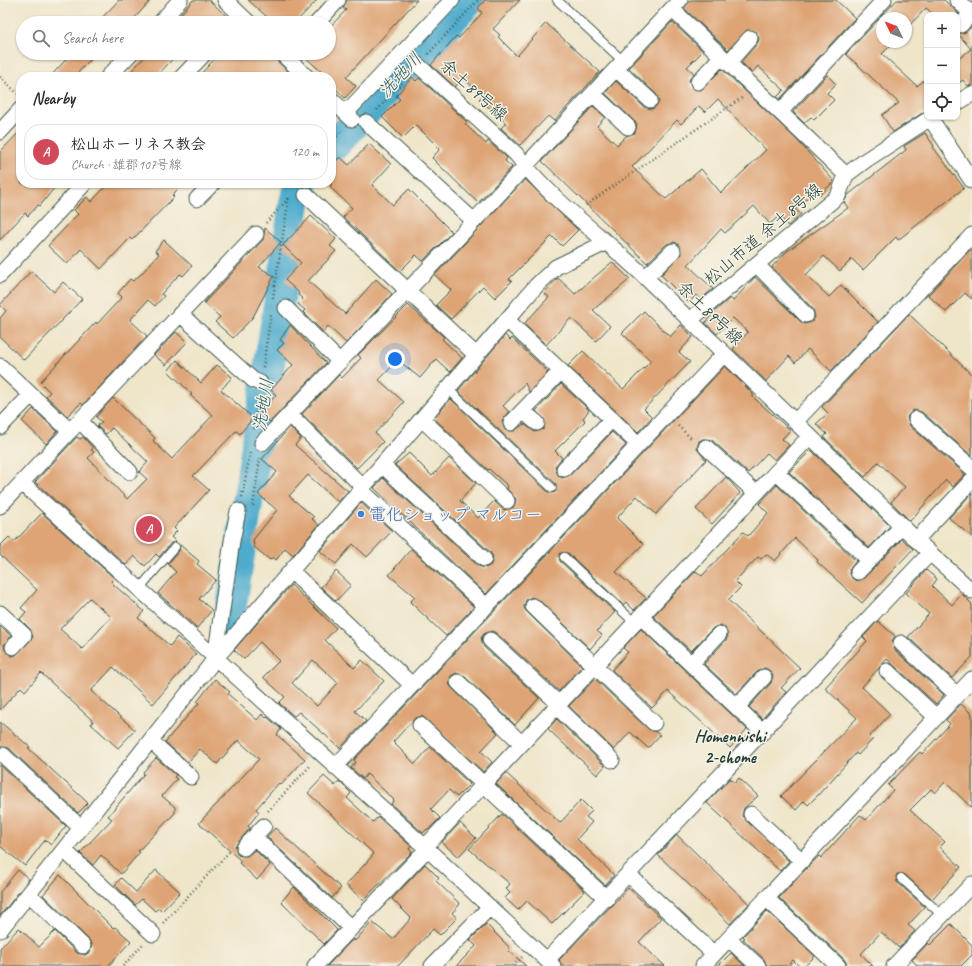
<!DOCTYPE html>
<html lang="en">
<head>
<meta charset="utf-8">
<style>
	:root { --surface:#fff; --page:#f7f7f7; --text:#2b2b33; --muted:#7c7c81; --line:#e1e1e2; --accent:#d1495b }
	body { margin:0; font-family:Caveat,"Klee One",sans-serif; background:var(--page); color:var(--text) }
	.controls { position:absolute; right:12px; top:12px; display:grid; overflow:hidden; border-radius:8px; box-shadow:0 1px 3px #0004 }
	.controls button { width:36px; height:36px; display:grid; place-items:center; padding:0; border:0; border-bottom:1px solid var(--line); background:var(--surface); color:var(--text); font:20px sans-serif }
	.compass { position:absolute; left:876px; top:12px; width:36px; height:36px; border-radius:50%; background:var(--surface); box-shadow:0 1px 3px #0004; rotate:313deg }
	.you { position:absolute; left:395px; top:359px; width:14px; height:14px; margin:-10px; border:3px solid #fff; border-radius:50%; background:#1a73e8; box-shadow:0 0 0 6px #1a73e833 }
	.badge { display:grid; place-items:center; width:26px; height:26px; border-radius:50%; background:var(--accent); color:#fff; font-size:13px; font-weight:700 }
	.pin { position:absolute; translate:-50% -50%; border:2px solid #fff; box-shadow:0 1px 4px #0006 }
	.list { margin:0; padding:0; list-style:none }
	h2 { display:flex; justify-content:space-between; align-items:center; height:52px; margin:0; padding:0 16px; font-size:17px }
	h2 small { font-size:13px; font-weight:400; color:var(--muted) }
	.list li { display:grid; grid-template-columns:26px 1fr auto; gap:12px; align-items:center; box-sizing:border-box; height:56px; margin:0 8px 8px; padding:0 8px; border:1px solid var(--line); border-radius:16px }
	.list b { display:block; font-size:15px; white-space:nowrap }
	.list p { margin:0; font-size:13px; white-space:nowrap; color:var(--muted) }
	.list em { font-size:13px; font-style:normal; color:var(--muted) }
	.icon { flex:none; width:22px; height:22px; fill:none; stroke:currentColor; stroke-width:2; stroke-linecap:round; stroke-linejoin:round }
	.map { position:relative; flex:none; width:972px; height:966px; overflow:hidden }
	.search { position:absolute; background:var(--surface); box-shadow:0 1px 3px #0004; left:16px; top:16px; width:320px; height:44px; display:flex; align-items:center; gap:10px; box-sizing:border-box; padding:0 14px; border-radius:22px; color:var(--muted); font-size:15px }
	.panel { position:absolute; background:var(--surface); box-shadow:0 1px 3px #0004; left:16px; top:72px; width:320px; height:116px; border-radius:16px }
	.map>svg:first-child { display:block }
	.lines { fill:none; stroke-linecap:round; stroke-linejoin:round }
	.river { stroke:#4eabcc; stroke-width:31 }
	.building { fill:#dea476; fill-rule:evenodd }
	.service-casing { stroke:#3e564a; stroke-width:10 }
	.minor-casing { stroke:#3e564a; stroke-width:17 }
	.path { stroke:#3e564a; stroke-width:2.5; stroke-dasharray:1 3; stroke-linecap:butt }
	.service { stroke:#fff; stroke-width:8 }
	.minor { stroke:#fff; stroke-width:15 }
	.shop-dot { fill:#3f7fe0; stroke:#f7f3e8; stroke-width:1.5 }
	.labels { text-anchor:middle; dominant-baseline:central; stroke-width:3; stroke-linejoin:round; paint-order:stroke }
	.street-label { font-size:17px; fill:#1f3d34; stroke:#f7f3e8 }
	.shop-label { font-size:17px; fill:#366cbe; stroke:#f7f3e8; text-anchor:start }
	.water-label { font-size:18px; font-style:italic; fill:#2d5e62; stroke:#f7f3e8 }
	.neighbourhood-label { font-size:18px; font-weight:bold; fill:#1f3d34; stroke:#f7f3e8 }
</style>
</head>
<body>
<div class="map">
<svg width="972" height="966" viewBox="0 0 972 966">
	<rect width="100%" height="100%" fill="#f7f3e8"/>
	<filter id="ink" filterUnits="userSpaceOnUse"><feTurbulence type="fractalNoise" baseFrequency=".025" numOctaves="2"/><feDisplacementMap in="SourceGraphic" scale="8" xChannelSelector="R" yChannelSelector="G"/><feConvolveMatrix kernelMatrix="1 2 1 2 8 2 1 2 1" color-interpolation-filters="sRGB"/></filter>
	<filter id="wash" filterUnits="userSpaceOnUse"><feTurbulence type="fractalNoise" baseFrequency=".012" numOctaves="4" result="noise"/><feDisplacementMap in="SourceGraphic" scale="16" xChannelSelector="R" yChannelSelector="G"/><feGaussianBlur stdDeviation="0.9" result="paint"/><feColorMatrix in="noise" values="0 0 0 0 0 0 0 0 0 0 0 0 0 0 0 0 0 1.4 0 .05"/><feComposite in="paint" operator="in"/></filter>
	<g filter="url(#wash)">
		<rect width="100%" height="100%" fill="#efe6ca"/>
		<g class="lines">
			<!-- river -->
			<path class="river" d="M 331,149 L 470,0
				M 228,628 L 295,200 L 302,183"/>
		</g>
		<g id="blocks">
			<!-- building -->
			<path class="building" d="M 119,0 L 151,0 L 130,23 L 97,23 Z
				M 193,0 L 209,0 L 225,15 L 217,23 L 173,23 Z
				M 248,0 L 317,0 L 295,23 L 274,23 Z
				M 347,0 L 417,0 L 346,77 L 356,86 L 345,98 L 331,84 L 331,77 L 323,77 L 324,74 L 305,57 L 302,60 L 294,53 L 329,53 L 329,28 L 346,10 L 343,8 Z
				M 485,0 L 520,0 L 493,29 L 500,35 L 498,37 L 517,56 L 546,23 L 600,72 L 554,121 L 548,116 L 520,145 L 501,128 L 506,123 L 479,99 L 483,96 L 463,78 L 455,87 L 431,65 L 456,36 L 459,38 L 482,13 L 478,8 Z
				M 691,0 L 836,0 L 855,18 L 780,99 L 777,97 L 784,90 L 758,66 L 752,73 L 741,62 L 757,44 L 759,39 L 756,32 L 747,30 L 728,50 L 684,8 Z
				M 897,0 L 944,0 L 959,14 L 934,15 L 926,8 L 906,29 L 906,18 L 882,18 L 882,42 L 894,42 L 882,54 L 917,86 L 927,78 L 927,110 L 893,132 L 882,115 L 899,103 L 846,54 Z
				M 672,22 L 703,51 L 687,67 L 694,73 L 689,80 L 692,88 L 701,90 L 722,69 L 723,70 L 796,139 L 834,181 L 820,195 L 816,190 L 795,209 L 801,214 L 788,226 L 779,216 L 770,224 L 754,206 L 725,233 L 721,229 L 688,265 L 713,289 L 701,299 L 696,295 L 689,303 L 661,275 L 681,254 L 679,245 L 675,242 L 667,244 L 647,263 L 542,161 L 593,106 L 605,117 L 597,126 L 617,145 L 626,136 L 635,133 L 637,124 L 605,93 L 616,81 L 644,107 L 652,109 L 656,106 L 659,102 L 656,94 L 629,68 ZM 718,99 L 766,150 L 721,193 L 701,169 L 666,199 L 632,167 L 677,120 L 681,124 L 699,106 L 705,112 Z
				M 972,26 L 972,85 L 968,86 L 963,80 L 957,84 L 957,60 L 971,49 L 957,33 L 964,33 Z
				M 72,53 L 96,53 L 74,77 L 50,77 Z
				M 148,53 L 178,53 L 156,77 L 126,77 Z
				M 220,53 L 272,53 L 275,59 L 290,73 L 286,77 L 198,77 Z
				M 827,75 L 836,84 L 827,93 L 834,100 L 814,120 L 811,117 L 804,123 L 793,112 Z
				M 412,77 L 416,81 L 419,78 L 467,122 L 465,124 L 486,144 L 488,141 L 507,158 L 505,161 L 512,167 L 478,203 L 432,158 L 440,149 L 416,125 L 403,138 L 382,117 L 400,99 L 396,96 Z
				M 21,130 L 21,183 L 58,183 L 40,206 L 38,205 L 28,216 L 25,213 L 0,240 L 0,152 Z
				M 925,133 L 934,146 L 933,147 L 964,188 L 898,240 L 896,237 L 863,270 L 852,259 L 840,271 L 824,256 L 806,275 L 829,297 L 841,285 L 878,322 L 831,371 L 808,349 L 795,363 L 789,356 L 766,381 L 733,349 L 748,332 L 733,318 L 717,334 L 705,323 L 714,312 L 730,298 L 733,301 L 755,277 L 800,321 L 804,324 L 812,322 L 815,317 L 813,309 L 772,267 L 786,252 L 848,208 L 844,202 L 848,195 L 906,150 L 904,146 Z
				M 369,144 L 391,164 L 372,185 L 393,205 L 409,189 L 452,232 L 423,261 L 416,255 L 400,271 L 343,217 L 352,208 L 331,188 L 331,166 L 340,157 L 349,165 Z
				M 525,179 L 578,230 L 562,246 L 552,236 L 509,279 L 512,281 L 495,298 L 483,286 L 451,319 L 436,305 L 451,290 L 435,275 Z
				M 109,183 L 184,183 L 172,195 L 174,197 L 132,240 L 130,238 L 101,269 L 81,249 L 67,264 L 48,246 L 78,214 L 74,210 L 87,197 L 91,202 Z
				M 311,216 L 336,239 L 330,246 L 336,251 L 308,281 L 345,314 L 376,279 L 392,294 L 346,343 L 328,326 L 323,332 L 303,312 L 305,310 L 298,304 L 303,299 L 298,295 L 299,293 L 285,280 L 301,263 L 283,245 Z
				M 265,228 L 281,242 L 259,267 L 274,276 L 253,317 L 233,338 L 215,322 L 220,317 L 204,303 L 263,240 Z
				M 164,240 L 192,266 L 183,276 L 180,274 L 161,294 L 164,296 L 155,306 L 148,300 L 130,320 L 147,336 L 83,405 L 81,403 L 67,416 L 46,396 L 50,392 L 40,382 L 96,322 L 97,324 L 122,297 L 118,293 L 130,279 L 133,281 L 140,275 L 159,254 L 155,251 Z
				M 972,248 L 972,299 L 965,293 L 946,312 L 928,295 Z
				M 612,262 L 630,279 L 593,310 L 610,326 L 596,341 L 571,318 L 546,345 L 524,324 L 549,297 L 544,293 L 558,278 L 575,294 Z
				M 31,271 L 54,292 L 63,282 L 82,299 L 24,360 L 0,337 L 0,318 L 6,311 L 0,305 Z
				M 408,305 L 444,337 L 442,339 L 462,358 L 450,372 L 436,359 L 420,378 L 398,360 L 379,380 L 404,402 L 375,433 L 383,442 L 357,468 L 302,414 L 339,375 L 342,378 L 361,358 L 358,355 Z
				M 644,311 L 670,337 L 681,325 L 693,337 L 679,352 L 690,362 L 644,409 L 652,417 L 638,432 L 568,366 L 583,351 L 623,389 L 651,361 L 622,333 Z
				M 909,314 L 972,375 L 972,456 L 922,412 L 913,410 L 907,417 L 910,426 L 965,474 L 953,487 L 946,480 L 910,521 L 891,502 L 905,487 L 878,462 L 865,477 L 824,437 L 827,434 L 816,424 L 828,413 L 822,407 Z
				M 290,325 L 326,363 L 270,422 L 260,412 L 276,395 L 271,390 L 293,365 L 277,350 L 284,343 L 280,340 Z
				M 176,332 L 187,342 L 166,365 L 154,355 Z
				M 505,335 L 510,340 L 512,338 L 548,372 L 529,392 L 525,383 L 503,406 L 509,412 L 502,421 L 505,430 L 514,431 L 524,424 L 535,432 L 544,429 L 545,420 L 536,411 L 561,384 L 589,410 L 583,418 L 585,421 L 555,451 L 562,458 L 555,466 L 558,475 L 562,478 L 570,475 L 612,432 L 626,445 L 486,594 L 374,488 L 383,478 L 478,566 L 486,568 L 491,565 L 493,557 L 490,552 L 395,465 L 409,453 L 432,476 L 449,458 L 476,483 L 460,501 L 478,518 L 494,501 L 504,510 L 514,507 L 516,499 L 507,489 L 508,486 L 489,469 L 488,470 L 434,418 L 451,399 L 548,492 L 553,493 L 556,491 L 556,484 L 458,391 Z
				M 177,360 L 201,383 L 217,365 L 232,377 L 221,390 L 253,418 L 240,434 L 236,431 L 193,476 L 209,490 L 174,528 L 177,531 L 171,537 L 176,542 L 171,543 L 159,557 L 156,554 L 145,566 L 134,556 L 126,565 L 35,482 L 77,437 L 80,439 L 83,437 L 93,448 L 91,450 L 94,452 L 88,458 L 127,499 L 147,479 L 139,472 L 148,462 L 112,428 L 106,434 L 97,426 L 102,422 L 96,417 L 113,398 L 155,438 L 153,441 L 172,459 L 213,415 L 190,395 L 192,394 L 168,371 Z
				M 725,366 L 753,394 L 753,397 L 790,430 L 782,439 L 789,445 L 775,460 L 767,453 L 748,473 L 712,440 L 703,439 L 699,441 L 697,449 L 706,460 L 656,514 L 637,496 L 617,518 L 643,544 L 616,572 L 646,598 L 634,610 L 626,602 L 623,605 L 568,553 L 560,553 L 559,556 L 560,561 L 615,612 L 597,631 L 602,635 L 590,649 L 539,600 L 531,597 L 526,600 L 524,608 L 527,612 L 582,666 L 559,691 L 496,633 L 492,631 L 484,634 L 481,638 L 484,647 L 539,698 L 515,725 L 464,676 L 456,673 L 451,676 L 449,684 L 452,688 L 498,733 L 481,751 L 492,762 L 483,772 L 422,716 L 414,719 L 393,742 L 415,764 L 430,747 L 470,784 L 457,797 L 449,790 L 431,809 L 440,818 L 428,830 L 427,829 L 423,833 L 391,804 L 394,800 L 367,774 L 363,779 L 351,768 L 356,762 L 354,760 Z
				M 33,409 L 57,431 L 46,444 L 22,421 Z
				M 290,427 L 301,438 L 295,445 L 348,491 L 338,502 L 308,475 L 289,496 L 314,517 L 312,519 L 319,525 L 293,555 L 285,548 L 276,560 L 273,557 L 270,560 L 254,547 L 253,540 L 277,510 L 258,494 L 277,472 L 262,459 Z
				M 811,450 L 890,526 L 869,548 L 789,472 Z
				M 726,477 L 740,493 L 712,524 L 696,509 Z
				M 777,485 L 856,561 L 849,570 L 852,578 L 856,581 L 864,578 L 902,539 L 913,549 L 862,603 L 817,562 L 818,560 L 795,538 L 775,561 L 766,554 L 761,559 L 758,557 L 735,581 L 741,587 L 728,600 L 800,668 L 781,688 L 786,692 L 762,719 L 749,707 L 771,683 L 773,675 L 770,671 L 765,668 L 758,671 L 736,694 L 704,664 L 726,640 L 728,636 L 725,628 L 721,625 L 713,628 L 691,651 L 653,616 L 696,571 L 702,576 L 743,532 L 748,536 L 768,513 L 759,504 Z
				M 972,493 L 972,537 L 949,518 Z
				M 361,503 L 392,531 L 367,557 L 353,544 L 336,564 L 320,551 Z
				M 42,513 L 114,578 L 111,581 L 114,585 L 144,611 L 138,618 L 170,646 L 177,637 L 196,654 L 153,704 L 113,667 L 91,691 L 135,730 L 118,748 L 91,724 L 93,721 L 41,673 L 25,691 L 21,687 L 0,710 L 0,626 L 11,636 L 4,645 L 5,650 L 11,656 L 16,655 L 33,637 L 30,629 L 20,619 L 26,612 L 21,608 L 37,590 L 0,555 L 0,546 L 9,537 L 14,542 ZM 90,598 L 111,617 L 82,649 L 60,629 Z
				M 180,545 L 199,561 L 197,564 L 216,580 L 199,599 L 212,610 L 197,628 L 158,593 L 176,572 L 168,564 L 179,551 Z
				M 411,549 L 474,607 L 446,636 L 410,602 L 415,597 L 389,575 Z
				M 926,570 L 937,579 L 932,586 L 952,605 L 962,594 L 972,604 L 972,657 L 952,678 L 908,637 L 929,614 L 906,593 Z
				M 336,571 L 351,585 L 336,601 L 321,587 Z
				M 291,585 L 336,628 L 325,640 L 354,668 L 362,660 L 384,681 L 355,711 L 366,721 L 340,748 L 299,712 L 294,716 L 279,703 L 285,697 L 263,677 L 279,661 L 260,642 L 244,659 L 234,650 ZM 313,660 L 338,683 L 317,706 L 292,683 Z
				M 878,621 L 895,636 L 892,641 L 895,650 L 944,695 L 936,704 L 887,659 L 862,687 L 890,714 L 870,736 L 873,739 L 858,755 L 856,753 L 819,794 L 808,805 L 804,801 L 796,810 L 781,796 L 857,718 L 825,688 L 867,641 L 863,637 Z
				M 641,629 L 747,729 L 730,748 L 668,691 L 652,708 L 612,670 L 628,652 L 623,648 Z
				M 215,679 L 230,692 L 228,694 L 257,720 L 262,714 L 266,718 L 267,717 L 281,729 L 277,735 L 305,759 L 281,785 L 279,783 L 256,809 L 259,812 L 248,826 L 250,828 L 235,846 L 238,855 L 247,856 L 255,850 L 270,865 L 257,880 L 239,863 L 241,861 L 199,823 L 259,759 L 238,740 L 217,764 L 200,749 L 188,762 L 165,742 L 199,703 L 197,702 Z
				M 595,679 L 648,729 L 656,732 L 660,735 L 648,748 L 630,732 L 614,750 L 569,706 Z
				M 961,704 L 972,714 L 972,808 L 945,782 L 935,793 L 931,789 L 910,810 L 945,842 L 940,847 L 961,867 L 932,899 L 904,874 L 897,874 L 896,877 L 897,882 L 925,907 L 908,925 L 915,931 L 899,948 L 881,932 L 861,954 L 873,966 L 848,966 L 844,959 L 779,898 L 805,870 L 819,856 L 821,858 L 860,815 L 866,820 L 893,790 L 888,785 L 920,752 L 922,754 L 950,724 L 946,720 Z
				M 557,719 L 605,766 L 597,775 L 548,729 Z
				M 0,722 L 30,747 L 28,748 L 88,803 L 78,813 L 9,748 L 0,747 Z
				M 156,758 L 176,775 L 174,777 L 177,779 L 162,796 L 175,807 L 175,813 L 138,851 L 140,852 L 121,874 L 101,855 L 93,865 L 80,853 L 112,819 L 108,816 L 144,774 L 143,772 Z
				M 0,765 L 66,826 L 51,845 L 45,840 L 25,866 L 0,846 Z
				M 506,773 L 560,823 L 581,800 L 592,811 L 586,817 L 592,822 L 577,839 L 614,875 L 605,885 L 496,784 Z
				M 324,776 L 335,786 L 339,781 L 351,793 L 347,798 L 373,822 L 378,817 L 411,846 L 409,849 L 412,852 L 363,900 L 346,885 L 374,854 L 308,793 Z
				M 730,778 L 735,783 L 739,778 L 758,796 L 744,808 L 742,816 L 789,861 L 780,871 L 707,803 Z
				M 502,814 L 585,891 L 552,924 L 527,901 L 518,910 L 505,898 L 510,893 L 506,889 L 510,884 L 469,849 Z
				M 460,823 L 476,838 L 458,857 L 442,842 Z
				M 275,828 L 341,888 L 332,898 L 267,837 Z
				M 677,835 L 749,904 L 730,924 L 658,855 Z
				M 425,864 L 439,878 L 436,881 L 460,904 L 452,913 L 457,918 L 440,935 L 433,929 L 398,966 L 327,966 L 350,942 L 354,939 L 355,941 L 372,922 L 393,939 L 411,918 L 392,899 Z
				M 18,870 L 29,879 L 0,916 L 0,892 Z
				M 156,870 L 180,892 L 162,911 L 159,908 L 155,911 L 142,899 L 135,905 L 115,885 L 121,878 L 136,892 Z
				M 60,875 L 113,928 L 115,927 L 131,941 L 108,966 L 0,966 L 0,948 L 19,928 L 39,947 L 55,931 L 77,953 L 85,955 L 90,952 L 92,944 L 89,940 L 43,895 Z
				M 294,887 L 337,930 L 324,944 L 281,902 Z
				M 628,888 L 661,918 L 639,942 L 665,966 L 562,966 L 559,960 L 609,908 L 613,905 Z
				M 767,911 L 815,956 L 805,966 L 799,966 L 793,960 L 788,966 L 767,966 L 764,959 L 743,939 L 745,938 L 743,936 Z
				M 486,924 L 510,948 L 508,950 L 526,966 L 456,966 L 476,946 L 470,940 Z
				M 951,924 L 972,945 L 972,955 L 961,966 L 918,966 L 912,960 L 928,943 L 930,945 Z
				M 731,953 L 745,966 L 718,966 Z"/>
		</g>
	</g>
	<g filter="url(#ink)">
		<use href="#blocks" fill-opacity="0" stroke="#3e564a" stroke-width="1"/>
		<g class="lines">
			<defs>
				<path id="service" d="M 557,0 L 623,61
					M 448,389 L 552,488
					M 564,557 L 634,622
					M 139,589 L 175,547
					M 901,878 L 942,915"/>
				<path id="minor" d="M 225,0 L 249,23
					M 957,0 L 971,13
					M 672,9 L 846,175
					M 160,23 L 180,0
					M 317,23 L 338,0
					M 961,25 L 972,12
					M 281,53 L 307,77
					M 728,63 L 750,38
					M 418,65 L 516,154 C 552,202 604,237 647,279 C 742,370 836,461 930,553 L 972,591
					M 616,69 L 650,100
					M 108,77 L 131,53
					M 182,77 L 205,53
					M 698,82 L 721,57
					M 593,94 L 628,127
					M 331,99 L 352,119
					M 957,103 L 972,94
					M 780,112 L 884,0
					M 346,113 L 452,0
					M 930,118 L 972,181
					M 366,122 L 474,221
					M 0,132 L 21,109
					M 306,195 L 476,355
					M 197,199 L 213,183
					M 757,265 L 806,315
					M 0,275 L 85,183
					M 646,277 L 673,251
					M 286,308 L 340,362
					M 180,314 L 253,380 L 260,383
					M 507,320 L 638,444
					M 690,320 L 838,196 L 846,175 L 866,160 L 932,117
					M 0,366 L 70,431 L 0,506
					M 523,411 L 537,423
					M 290,415 L 363,487
					M 422,419 L 507,501
					M 916,419 L 972,468
					M 80,421 L 130,472
					M 795,422 L 972,235
					M 511,423 L 561,371
					M 0,427 L 31,395
					M 70,431 L 256,234
					M 262,443 L 474,221 L 680,0
					M 706,447 L 756,493
					M 382,465 L 484,559
					M 564,469 L 612,419
					M 776,472 L 869,560
					M 22,483 L 425,847 L 553,966
					M 361,490 L 486,606
					M 916,540 L 972,480
					M 291,571 L 412,685
					M 858,572 L 902,526
					M 533,606 L 654,723
					M 0,613 L 24,635 L 13,647
					M 640,616 L 763,732
					M 490,640 L 558,703
					M 901,643 L 957,695
					M 215,659 L 232,541 L 238,511
					M 691,664 L 719,634
					M 887,671 L 936,717
					M 458,682 L 521,743
					M 556,706 L 612,760
					M 737,707 L 764,677
					M 420,725 L 607,899
					M 151,741 L 191,777
					M 3,755 L 81,828
					M 335,767 L 724,354
					M 751,814 L 801,860
					M 254,837 L 351,928
					M 425,847 L 810,436
					M 244,848 L 264,826
					M 64,850 L 153,934
					M 629,875 L 714,954
					M 29,894 L 83,946
					M 766,898 L 838,966
					M 0,930 L 215,659 L 536,286 L 556,267 L 607,242
					M 729,939 L 758,966
					M 547,960 L 930,553
					M 315,966 L 427,849
					M 432,966 L 490,907
					M 703,966 L 972,679
					M 894,966 L 972,884"/>
			</defs>
			<!-- service casing -->
			<use href="#service" class="service-casing"/>
			<!-- minor casing -->
			<use href="#minor" class="minor-casing"/>
			<!-- path -->
			<path class="path" d="M 428,54 L 478,0
				M 0,77 L 19,95
				M 377,110 L 407,77
				M 331,142 L 342,130
				M 586,205 L 743,97
				M 266,223 L 289,198
				M 273,298 L 289,196
				M 263,367 L 271,313
				M 678,426 L 692,439
				M 254,429 L 258,398
				M 242,497 L 250,453
				M 253,506 L 260,458
				M 268,811 L 311,765
				M 163,923 L 229,852
				M 123,966 L 143,944
				M 513,966 L 522,957"/>
			<!-- service -->
			<use href="#service" class="service"/>
			<!-- minor -->
			<use href="#minor" class="minor"/>
		</g>
	</g>
	<!-- markers -->
	<circle class="shop-dot" cx="361" cy="514" r="4"/>
	<g class="labels">
		<!-- street labels -->
		<g class="street-label">
			<text transform="translate(474 90) rotate(42)">余土89号線</text>
			<text transform="translate(763 234) rotate(-40)">松山市道 余土8号線</text>
			<text transform="translate(710 313) rotate(44)">余土89号線</text>
		</g>
		<!-- shop labels -->
		<g class="shop-label">
			<text x="369" y="514">電化ショップ マルコー</text>
		</g>
		<!-- water labels -->
		<g class="water-label">
			<text transform="translate(400 75) rotate(-47)">洗地川</text>
			<text transform="translate(263 405) rotate(-81)">洗地川</text>
		</g>
		<!-- neighbourhood labels -->
		<g class="neighbourhood-label">
			<text x="730" y="736">Homennishi<tspan x="730" dy="21">2-chome</tspan></text>
		</g>
	</g>
</svg>
<div class="controls">
<button>+</button>
<button>−</button>
<button><svg class="icon" aria-label="locate" viewBox="0 0 24 24"><circle cx="12" cy="12" r="6"/><path d="M12 2v4M12 18v4M2 12h4M18 12h4"/></svg></button>
</div>
<svg class="compass" viewBox="-18 -18 36 36"><path d="M0-13l5 13h-10z" fill="#e53935"/><path d="M0 13l5-13h-10z" fill="#7c7c81"/></svg>
<div class="you"></div>
<div class="pin badge" style="left:149px;top:529px">A</div>
<div class="search"><svg class="icon" aria-label="search" viewBox="0 0 24 24"><circle cx="10" cy="10" r="6"/><path d="M15 15l6 6"/></svg>Search here</div>
<section class="panel">
<h2>Nearby<small></small></h2>
<ul class="list">
<li><span class="badge">A</span><div><b>松山ホーリネス教会</b><p>Church · 雄郡107号線</p></div><em>120 m</em></li>
</ul>
</section>
</div>
</body>
</html>
